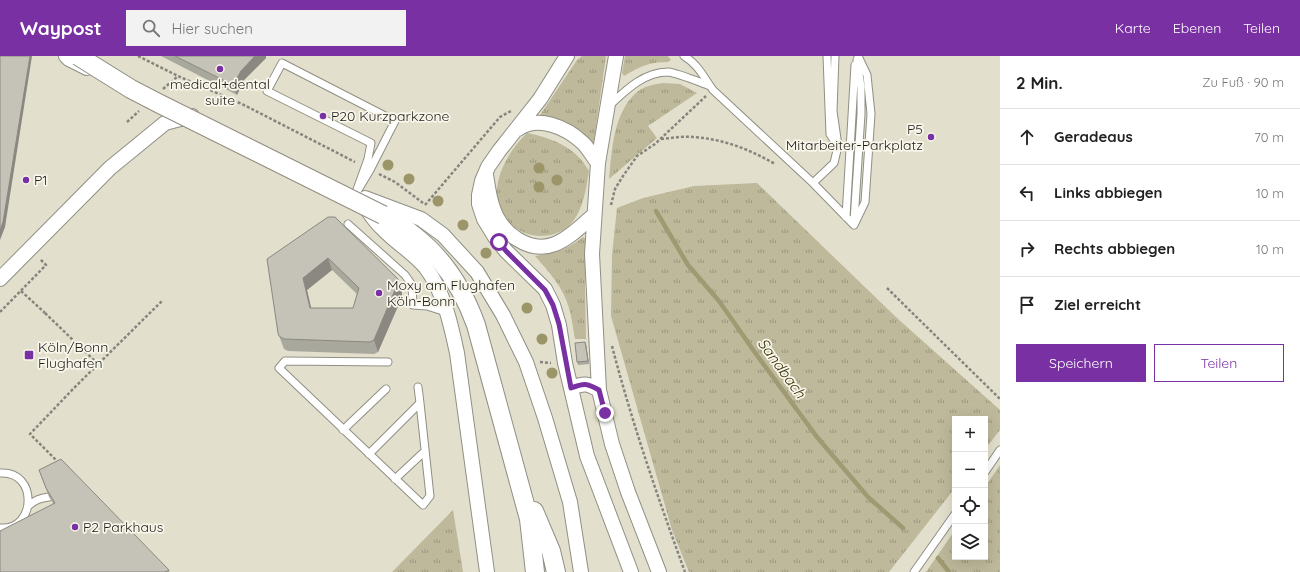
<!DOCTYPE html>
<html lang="de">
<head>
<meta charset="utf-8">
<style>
	:root { --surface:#fff; --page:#f2f2f2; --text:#222; --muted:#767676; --line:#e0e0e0; --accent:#7930a3 }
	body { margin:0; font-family:Quicksand,sans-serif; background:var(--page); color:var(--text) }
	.controls { position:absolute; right:12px; bottom:12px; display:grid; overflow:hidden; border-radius:0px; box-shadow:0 4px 16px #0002 }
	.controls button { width:36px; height:36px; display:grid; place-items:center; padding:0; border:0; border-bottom:1px solid var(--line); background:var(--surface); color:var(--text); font:20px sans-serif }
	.stop { position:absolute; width:12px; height:12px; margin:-9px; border:3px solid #7930a3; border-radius:50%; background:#fff }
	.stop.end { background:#7930a3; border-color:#fff; box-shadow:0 1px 4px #0008 }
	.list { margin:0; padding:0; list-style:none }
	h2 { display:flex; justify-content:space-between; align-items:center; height:52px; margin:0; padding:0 16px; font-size:17px }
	h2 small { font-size:13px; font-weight:400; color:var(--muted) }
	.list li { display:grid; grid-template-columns:26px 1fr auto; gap:12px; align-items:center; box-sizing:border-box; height:56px; padding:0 16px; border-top:1px solid var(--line) }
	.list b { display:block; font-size:15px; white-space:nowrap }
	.list em { font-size:13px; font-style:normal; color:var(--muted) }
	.actions { display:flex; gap:8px; padding:12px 16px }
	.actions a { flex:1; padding:9px 0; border:1px solid var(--accent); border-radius:0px; text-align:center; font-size:14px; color:var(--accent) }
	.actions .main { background:var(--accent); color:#fff }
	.icon { flex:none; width:22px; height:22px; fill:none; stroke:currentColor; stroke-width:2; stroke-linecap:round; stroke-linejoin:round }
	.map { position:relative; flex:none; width:1000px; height:516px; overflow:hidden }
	header { display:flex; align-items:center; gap:24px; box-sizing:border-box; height:56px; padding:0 20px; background:var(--accent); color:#fff }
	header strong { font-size:19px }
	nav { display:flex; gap:22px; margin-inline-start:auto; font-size:14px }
	.search { width:280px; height:36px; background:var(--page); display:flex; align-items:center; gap:10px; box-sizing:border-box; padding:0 14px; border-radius:0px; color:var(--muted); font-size:15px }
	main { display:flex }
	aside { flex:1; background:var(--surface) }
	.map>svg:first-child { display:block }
	.built { fill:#e2dfcc; fill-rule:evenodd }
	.grass { fill:url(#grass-tufts) }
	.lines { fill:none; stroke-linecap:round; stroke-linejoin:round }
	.stream { stroke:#a09a73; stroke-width:4.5 }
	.service-casing { stroke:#908f84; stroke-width:9 }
	.minor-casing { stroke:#908f84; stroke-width:16 }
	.tertiary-casing { stroke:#908f84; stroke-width:20 }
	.path { stroke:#86857d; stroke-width:2.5; stroke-dasharray:3 2; stroke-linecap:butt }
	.service { stroke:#fff; stroke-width:7 }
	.minor { stroke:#fff; stroke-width:14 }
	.tertiary { stroke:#fff; stroke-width:18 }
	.tertiary-bridge-casing { stroke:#908f84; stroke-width:20; stroke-linecap:butt }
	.path-bridge { stroke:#86857d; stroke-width:2.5; stroke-dasharray:3 2; stroke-linecap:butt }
	.tertiary-bridge { stroke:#fff; stroke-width:18 }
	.tree { fill:#9c9569 }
	.wall { fill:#a9a89d; fill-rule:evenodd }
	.shaded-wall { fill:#8a8880 }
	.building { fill:#c5c3b7; stroke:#8a8880; fill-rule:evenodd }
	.route { stroke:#7930a3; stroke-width:5 }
	.poi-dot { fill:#7930a3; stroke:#f9f7eb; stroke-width:1.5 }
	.labels { text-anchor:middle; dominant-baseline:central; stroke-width:3.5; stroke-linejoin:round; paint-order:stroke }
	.poi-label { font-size:14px; fill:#1e1d19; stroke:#f9f7eb; text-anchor:start }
	.water-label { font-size:15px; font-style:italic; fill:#393100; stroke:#f9f7eb }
</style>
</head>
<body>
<header>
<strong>Waypost</strong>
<div class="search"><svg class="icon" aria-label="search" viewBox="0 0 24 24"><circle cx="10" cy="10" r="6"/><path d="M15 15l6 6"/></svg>Hier suchen</div>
<nav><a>Karte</a><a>Ebenen</a><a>Teilen</a></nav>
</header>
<main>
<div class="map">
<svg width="1000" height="516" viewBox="0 0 1000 516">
	<defs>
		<pattern id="grass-tufts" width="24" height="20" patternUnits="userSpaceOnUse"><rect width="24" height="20" fill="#beb99b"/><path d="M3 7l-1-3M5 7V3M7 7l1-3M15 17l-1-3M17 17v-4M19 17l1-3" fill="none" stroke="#9a967e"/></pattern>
	</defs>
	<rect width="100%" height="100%" fill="#eceade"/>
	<!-- built -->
	<path class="built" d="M 0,0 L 1000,0 L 1000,516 L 0,516 ZM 955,363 L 985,363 L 985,501 L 955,501 Z"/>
	<!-- grass -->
	<path class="grass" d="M 582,0 L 606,0 L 593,92 L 538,62 L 577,4 Z
		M 625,0 L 668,0 L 671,4 L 668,6 C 649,6 641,10 624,20 L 622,17 Z
		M 663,27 L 680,28 L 697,37 L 648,70 L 657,82 L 609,123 C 612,94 613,57 637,36 C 644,30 655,28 663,27 Z
		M 527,77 C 552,82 576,91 589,115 C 586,132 584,150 574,164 C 553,192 507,181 498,148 C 492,123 509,94 527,77 Z
		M 757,127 L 897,262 L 1000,354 L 1000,374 L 985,393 L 985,363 L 955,363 L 955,432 L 889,516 L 689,516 L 672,474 L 611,260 L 612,199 L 617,152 L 643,142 L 694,130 Z
		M 583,181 L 586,183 L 585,232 L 586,283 L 575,283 C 573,273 572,262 569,252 C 563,231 549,216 535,200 C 557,196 565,195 583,181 Z
		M 1000,409 L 1000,516 L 926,516 L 955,474 L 955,501 L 985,501 L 985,431 Z
		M 453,454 L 463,516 L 392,516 Z"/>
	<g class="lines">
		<!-- stream -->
		<path class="stream" d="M 656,155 L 688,209 L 719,245 L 756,298 L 817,381 L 868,441 L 903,472
			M 938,502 L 949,516"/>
		<defs>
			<path id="service" d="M 684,0 C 698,8 704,22 713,34 L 813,127 L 854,169
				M 827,0 L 830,78 L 837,89
				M 282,7 L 395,65 L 370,114 L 355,139 L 368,103 L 371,87 L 267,35 Z
				M 610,49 C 626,34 644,16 668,16 C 678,17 699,26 710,30
				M 813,127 L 834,107 L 838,90 L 833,55 L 835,0
				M 846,161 L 855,9
				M 854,165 L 861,58 L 861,31 L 857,4
				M 348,168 L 405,219 L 412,229 L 413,249 L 427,250 L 446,256
				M 854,169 L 865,146 L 871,58 L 867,19 L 858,0
				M 418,331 L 420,347
				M 343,374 L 386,333
				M 369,398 L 420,347 L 430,440 L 423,449 L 279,312 L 285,305 L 388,306
				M 985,416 L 1000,394
				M 0,417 C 38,414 37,475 0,472
				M 395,423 L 425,395
				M 28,450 C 35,444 40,442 49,441
				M 914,516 L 955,458"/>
			<path id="minor" d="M 66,0 L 69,3 L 87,12
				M 567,0 L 540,43 L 499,95 L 488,111 L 482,125 L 479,139 L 479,148 L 484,163 L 495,181 L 506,195 L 545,233 L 553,249 L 559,269 L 565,307 L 587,400 L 631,516
				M 616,0 L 598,107 L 592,198 L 599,334 L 612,388 L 628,436 L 659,516
				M 518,73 C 538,59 566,71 583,87 C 589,93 593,101 598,107
				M 486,119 C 488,130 489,141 493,152 C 501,177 529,198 555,188 C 570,182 582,169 594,159
				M 365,142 L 421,163 L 443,179 L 477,216 L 503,259 L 526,306 L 545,362 L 570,446 L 581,516
				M 366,152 C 371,159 376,167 383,173 C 396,187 414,197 426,212 C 444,236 451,269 457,297 L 487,516
				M 0,223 L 110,112 L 165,67 L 192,60
				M 571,332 C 584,327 587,327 599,334"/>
			<path id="tertiary" d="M 383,159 C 430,185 458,219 476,269 L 529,463 L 535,516
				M 534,455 L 551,495 L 556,516"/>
		</defs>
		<!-- service casing -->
		<use href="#service" class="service-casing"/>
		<!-- minor casing -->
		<use href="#minor" class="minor-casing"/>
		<!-- tertiary casing -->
		<use href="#tertiary" class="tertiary-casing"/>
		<!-- path -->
		<path class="path" d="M 138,0 L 178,20 L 244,49 L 355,106
			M 163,33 L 178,20
			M 127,66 L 139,55
			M 661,83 C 672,82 683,80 693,81 C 723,83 749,93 775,108
			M 379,118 L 395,126 L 423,147
			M 425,149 L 500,61 L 511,55
			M 611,149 L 615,133 L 623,120 L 637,100 L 655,88 L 706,40
			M 887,232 L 1000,343
			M 21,235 L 45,257
			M 0,256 L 46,209 L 40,203
			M 74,285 L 98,308
			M 612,290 C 632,367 658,442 685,516
			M 540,306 L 551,307
			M 59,407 L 30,378 L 75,331 L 163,244"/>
		<!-- service -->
		<use href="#service" class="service"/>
		<!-- minor -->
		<use href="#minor" class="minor"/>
		<!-- tertiary -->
		<use href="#tertiary" class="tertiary"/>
		<defs>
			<path id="tertiary-bridge" d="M 78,0 L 131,33 L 158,47 L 383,159"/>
		</defs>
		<!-- tertiary-bridge casing -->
		<use href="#tertiary-bridge" class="tertiary-bridge-casing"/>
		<!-- path-bridge -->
		<path class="path-bridge" d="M 45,257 L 74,285"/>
		<!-- tertiary-bridge -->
		<use href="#tertiary-bridge" class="tertiary-bridge"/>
	</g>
	<!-- trees -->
	<g class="tree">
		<circle cx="388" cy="109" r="5.5"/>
		<circle cx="539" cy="112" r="5.5"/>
		<circle cx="409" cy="123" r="5.5"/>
		<circle cx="557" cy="124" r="5.5"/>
		<circle cx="539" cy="131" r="5.5"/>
		<circle cx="438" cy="145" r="5.5"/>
		<circle cx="463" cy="169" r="5.5"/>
		<circle cx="486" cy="197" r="5.5"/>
		<circle cx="527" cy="252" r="5.5"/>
		<circle cx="542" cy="283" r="5.5"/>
		<circle cx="552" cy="317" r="5.5"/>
	</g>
	<!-- wall -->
	<path class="wall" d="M 161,0 L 266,0 L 266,2 L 244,24 L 237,39 Z
		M 328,161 L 402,235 L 402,241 L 378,296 L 374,298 L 288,295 L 284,293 L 278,277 ZM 332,214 L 357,238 L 353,252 L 311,252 L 307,234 Z
		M 585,286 L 586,288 L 589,308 L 578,309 L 577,306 Z
		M 39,414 L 169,514 L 170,516 L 0,516 L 53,447 L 49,441 Z"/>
	<!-- shaded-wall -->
	<path class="shaded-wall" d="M 30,0 L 32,0 L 5,171 L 0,184 L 0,175 Z
		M 255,0 L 266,0 L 266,2 L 244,24 L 237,39 L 233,29 L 241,15 Z
		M 328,202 L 332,214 L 307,234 L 314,264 L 310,252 L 303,222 Z
		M 398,223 L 402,235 L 402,241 L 378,296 L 374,284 Z
		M 585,286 L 586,288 L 589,308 L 588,305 Z"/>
	<!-- building -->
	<path class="building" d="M 0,0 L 30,0 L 3,166 L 0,175 Z
		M 175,0 L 255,0 L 241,15 L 233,29 Z
		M 328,161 L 335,161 L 398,223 L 397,229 L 374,284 L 370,286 L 284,283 L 279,280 L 278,277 L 267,203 ZM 328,202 L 359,232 L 353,252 L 310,252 L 303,222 Z
		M 585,286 L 588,305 L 577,306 L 575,287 Z
		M 61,403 L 169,514 L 165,516 L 0,516 L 0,475 L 55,447 L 46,432 L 39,414 Z"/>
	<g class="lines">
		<!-- route -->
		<path class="route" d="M 499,186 L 506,195 L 545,234 L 553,249 L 559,268 L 571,332 C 584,327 587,327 599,334 L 605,357"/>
	</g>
	<!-- markers -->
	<g class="poi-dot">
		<circle cx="220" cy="13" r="4"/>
		<circle cx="323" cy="60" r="4"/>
		<circle cx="931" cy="81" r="4"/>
		<circle cx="26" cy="124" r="4"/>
		<circle cx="379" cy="237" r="4"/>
		<rect x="24" y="294" width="10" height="10" rx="2"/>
		<circle cx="75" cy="471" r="4"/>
	</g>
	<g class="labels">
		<!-- poi labels -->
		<g class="poi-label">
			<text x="220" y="28" text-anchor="middle">medical+dental<tspan x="220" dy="16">suite</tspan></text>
			<text x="331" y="60">P20 Kurzparkzone</text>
			<text x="923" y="73" text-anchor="end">P5<tspan x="923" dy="16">Mitarbeiter-Parkplatz</tspan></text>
			<text x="34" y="124">P1</text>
			<text x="387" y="229">Moxy am Flughafen<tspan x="387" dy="16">Köln-Bonn</tspan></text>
			<text x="38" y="291">Köln/Bonn<tspan x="38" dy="16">Flughafen</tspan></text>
			<text x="83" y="471">P2 Parkhaus</text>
		</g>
		<!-- water labels -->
		<g class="water-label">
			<text transform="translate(782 312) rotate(54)">Sandbach</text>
		</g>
	</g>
</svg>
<div class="controls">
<button>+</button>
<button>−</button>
<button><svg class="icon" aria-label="locate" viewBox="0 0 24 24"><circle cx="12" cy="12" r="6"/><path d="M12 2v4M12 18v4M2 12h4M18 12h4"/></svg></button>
<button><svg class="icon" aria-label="layers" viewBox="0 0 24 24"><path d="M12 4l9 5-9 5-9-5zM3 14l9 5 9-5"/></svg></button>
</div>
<div class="stop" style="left:499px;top:186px"></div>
<div class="stop end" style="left:605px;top:357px"></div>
</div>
<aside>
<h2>2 Min.<small>Zu Fuß · 90 m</small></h2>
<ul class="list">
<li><svg class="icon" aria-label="ahead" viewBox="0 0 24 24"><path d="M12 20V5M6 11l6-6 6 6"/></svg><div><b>Geradeaus</b></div><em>70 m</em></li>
<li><svg class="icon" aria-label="left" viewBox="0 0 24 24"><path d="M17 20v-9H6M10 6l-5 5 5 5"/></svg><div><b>Links abbiegen</b></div><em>10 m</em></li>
<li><svg class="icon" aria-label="right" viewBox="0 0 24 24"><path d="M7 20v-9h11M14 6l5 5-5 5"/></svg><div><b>Rechts abbiegen</b></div><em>10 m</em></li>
<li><svg class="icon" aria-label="arrive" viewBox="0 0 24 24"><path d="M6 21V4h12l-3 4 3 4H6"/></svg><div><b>Ziel erreicht</b></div></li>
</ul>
<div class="actions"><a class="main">Speichern</a><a>Teilen</a></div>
</aside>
</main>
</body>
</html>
